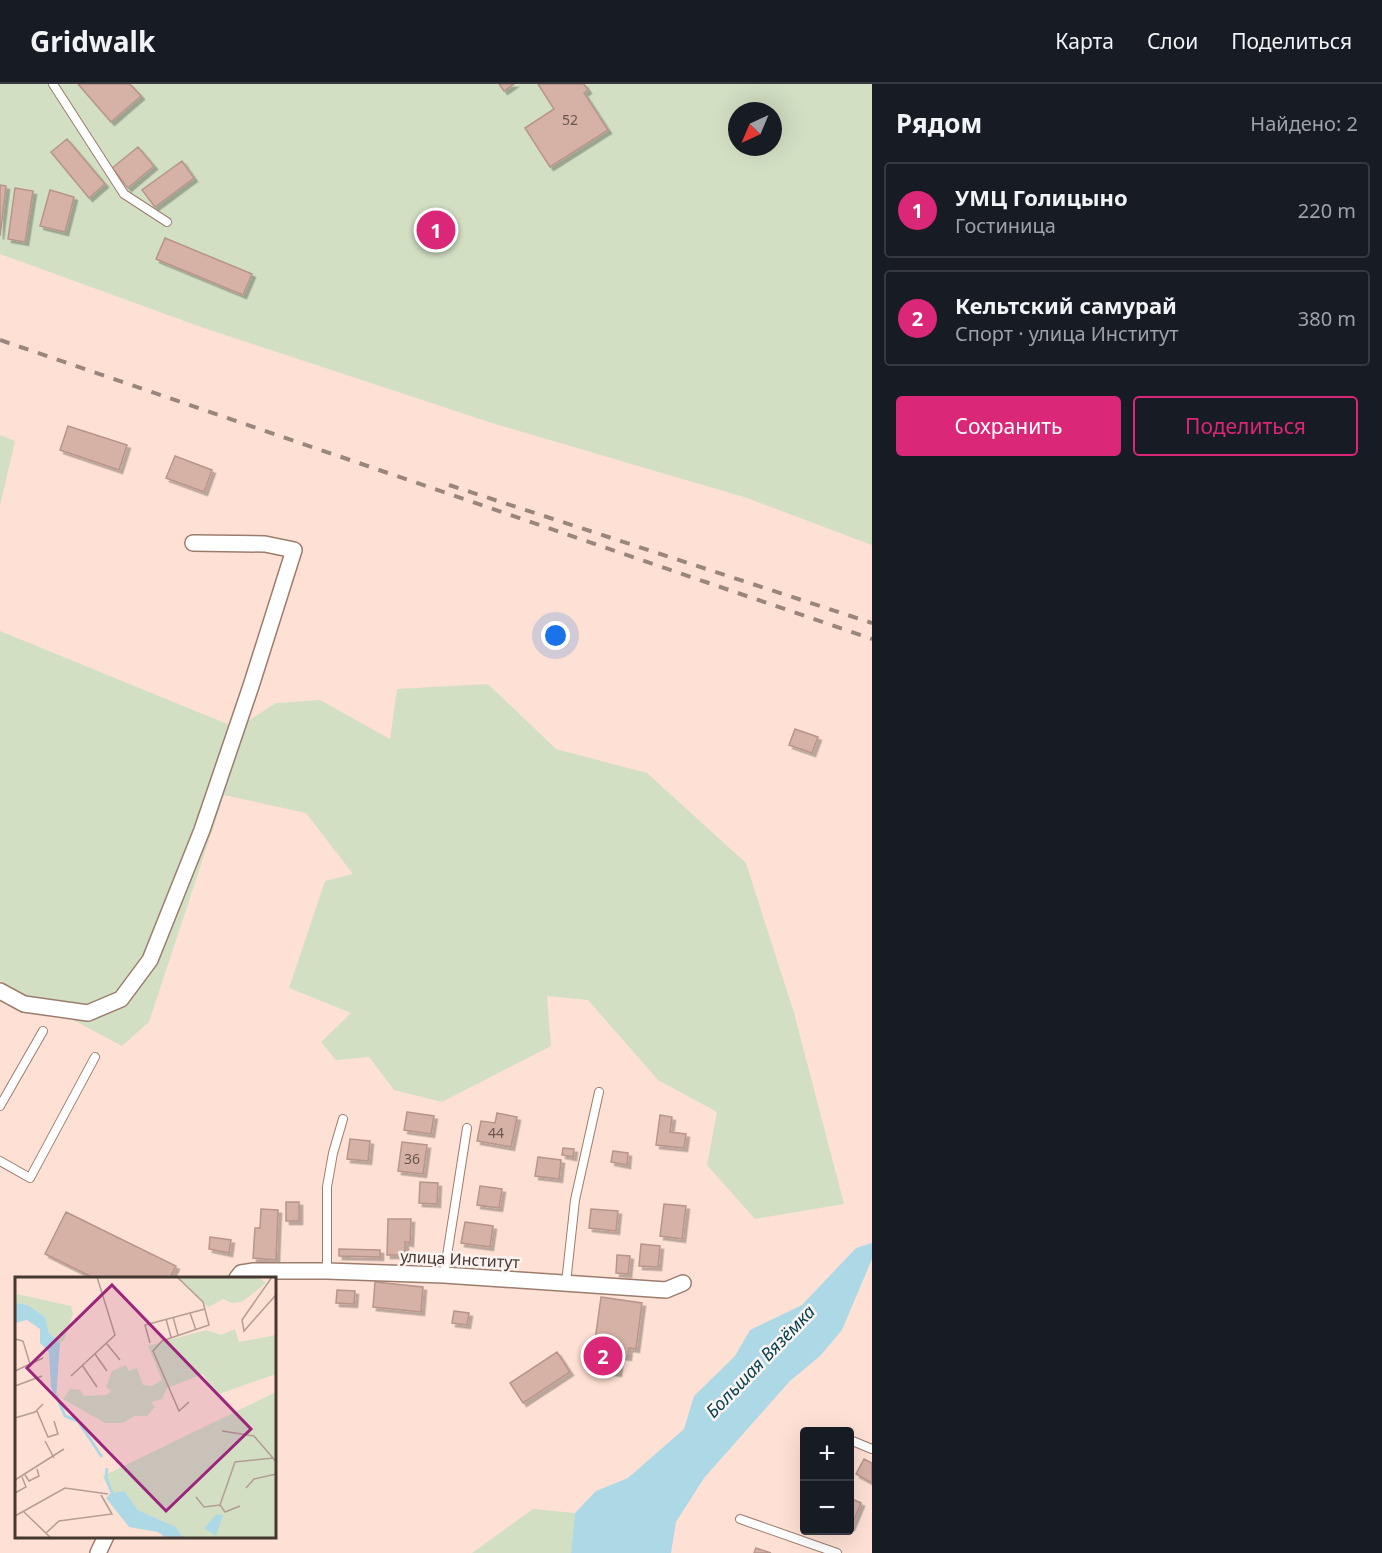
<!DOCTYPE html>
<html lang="ru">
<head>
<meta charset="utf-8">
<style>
	:root { --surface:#171b24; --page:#242831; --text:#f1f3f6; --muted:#9ea1a6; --line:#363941; --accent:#db2777 }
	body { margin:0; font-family:"Noto Sans",sans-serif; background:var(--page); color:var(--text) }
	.controls { position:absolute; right:18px; bottom:18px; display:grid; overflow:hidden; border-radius:6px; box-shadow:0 6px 24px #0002 }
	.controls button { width:54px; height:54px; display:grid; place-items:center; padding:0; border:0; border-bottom:2px solid var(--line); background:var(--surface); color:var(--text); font:30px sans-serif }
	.compass { position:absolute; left:728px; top:18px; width:54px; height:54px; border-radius:50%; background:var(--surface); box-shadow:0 6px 24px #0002; rotate:224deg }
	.you { position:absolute; left:556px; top:552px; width:21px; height:21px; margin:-15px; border:4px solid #fff; border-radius:50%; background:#1a73e8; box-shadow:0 0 0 9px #1a73e833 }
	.badge { display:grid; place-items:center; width:39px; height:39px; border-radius:50%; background:var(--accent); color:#fff; font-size:20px; font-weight:700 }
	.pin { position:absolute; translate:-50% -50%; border:3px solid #fff; box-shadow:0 2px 6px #0006 }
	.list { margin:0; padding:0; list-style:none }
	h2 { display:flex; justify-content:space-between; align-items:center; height:78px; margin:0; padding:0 24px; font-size:26px }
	h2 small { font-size:20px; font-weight:400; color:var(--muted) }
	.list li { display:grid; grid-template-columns:39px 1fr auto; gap:18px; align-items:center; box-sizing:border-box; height:96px; margin:0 12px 12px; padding:0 12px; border:2px solid var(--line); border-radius:6px }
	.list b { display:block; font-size:22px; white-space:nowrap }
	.list p { margin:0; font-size:20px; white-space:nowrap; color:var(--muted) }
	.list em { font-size:20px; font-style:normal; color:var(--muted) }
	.actions { display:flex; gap:12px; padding:18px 24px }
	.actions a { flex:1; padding:14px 0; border:2px solid var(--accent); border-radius:6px; text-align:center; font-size:21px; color:var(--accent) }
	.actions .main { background:var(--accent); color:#fff }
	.map { position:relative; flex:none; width:872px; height:1469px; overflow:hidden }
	header { display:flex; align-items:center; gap:36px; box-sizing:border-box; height:84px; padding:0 30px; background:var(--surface); border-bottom:2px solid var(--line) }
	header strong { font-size:28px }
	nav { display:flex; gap:33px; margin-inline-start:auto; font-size:21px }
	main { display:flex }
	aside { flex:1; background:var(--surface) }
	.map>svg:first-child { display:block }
	.green { fill:#d2dfc3; fill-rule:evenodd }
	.water { fill:#add8e6 }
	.building { fill:#d6b1a6; stroke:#b8958a; stroke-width:1.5; filter:url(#shadow) }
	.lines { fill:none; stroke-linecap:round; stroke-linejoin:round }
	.service-casing { stroke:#9c7c6d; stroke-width:10 }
	.minor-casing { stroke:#9c7c6d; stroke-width:18 }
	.service { stroke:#fff; stroke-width:8 }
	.minor { stroke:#fff; stroke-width:15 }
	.rail { stroke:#9b867d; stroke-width:4; stroke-dasharray:10 10; stroke-linecap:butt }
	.labels { text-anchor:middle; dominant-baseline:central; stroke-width:5; stroke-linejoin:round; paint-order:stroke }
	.number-label { font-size:14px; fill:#69564e }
	.street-label { font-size:16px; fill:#453731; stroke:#fbf3f0 }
	.water-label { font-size:18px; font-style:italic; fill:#054453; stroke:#fbf3f0 }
	.inset-river { fill:none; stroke:#add8e6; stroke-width:3 }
	.inset-road { fill:none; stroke:#b49d93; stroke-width:1.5 }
	.view { fill:#9c247d; fill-opacity:0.15; stroke:#9c247d; stroke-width:3 }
	.inset-edge { fill:none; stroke:#453731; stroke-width:3 }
</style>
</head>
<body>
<header>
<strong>Gridwalk</strong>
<nav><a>Карта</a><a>Слои</a><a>Поделиться</a></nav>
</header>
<main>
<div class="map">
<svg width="872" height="1469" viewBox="0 0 872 1469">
	<defs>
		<filter id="shadow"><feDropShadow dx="3.5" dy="3.5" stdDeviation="0" flood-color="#0004"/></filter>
	</defs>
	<rect width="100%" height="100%" fill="#fee1d4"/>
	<!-- green -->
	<path class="green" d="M 0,0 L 872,0 L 872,461 L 747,414 L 495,340 L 201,243 L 0,170 ZM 737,27 L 773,27 L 773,63 L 737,63 Z
		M 0,351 L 15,357 L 0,422 Z
		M 0,547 L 237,644 L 276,619 L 320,616 L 390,655 L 397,605 L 488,600 L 556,665 L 647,689 L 746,779 L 794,929 L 844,1120 L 755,1135 L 707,1081 L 717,1028 L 658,996 L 588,916 L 547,912 L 551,962 L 442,1018 L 394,1006 L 369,973 L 336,976 L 321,958 L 351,929 L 289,904 L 325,797 L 353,790 L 306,729 L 224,711 L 149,938 L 122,962 L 0,897 Z
		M 533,1425 L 575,1429 L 571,1469 L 472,1469 Z"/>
	<!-- water -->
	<path class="water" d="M 872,1159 L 872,1175 L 842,1246 L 820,1272 L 790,1297 L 704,1394 L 676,1438 L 671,1469 L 571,1469 L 575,1429 L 596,1407 L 628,1394 L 684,1345 L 694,1312 L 735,1272 L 750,1246 L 802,1221 L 856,1164 Z"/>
	<!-- building -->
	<path class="building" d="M 78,0 L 130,0 L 141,12 L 111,38 Z
		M 499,0 L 514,0 L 504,7 Z
		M 538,0 L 584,0 L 588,6 L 584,9 L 608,46 L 550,83 L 525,44 L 554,25 Z
		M 67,55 L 105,100 L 89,114 L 51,68 Z
		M 138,63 L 154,82 L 128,104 L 112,84 Z
		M 182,77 L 194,94 L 155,123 L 142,106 Z
		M 0,101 L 6,102 L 0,152 Z
		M 15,104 L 33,107 L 25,158 L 8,155 Z
		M 50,106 L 74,113 L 65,148 L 40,142 Z
		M 165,154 L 252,190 L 243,211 L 156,175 Z
		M 68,342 L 127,361 L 119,386 L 60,366 Z
		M 175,372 L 212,386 L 204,408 L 166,394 Z
		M 795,645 L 818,653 L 812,669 L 789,661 Z
		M 407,1028 L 434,1032 L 431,1050 L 404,1046 Z
		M 497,1029 L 517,1033 L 511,1063 L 477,1057 L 481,1037 L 495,1039 Z
		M 660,1031 L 672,1033 L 670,1048 L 686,1050 L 684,1064 L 656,1061 Z
		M 350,1055 L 370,1057 L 368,1077 L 347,1075 Z
		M 402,1058 L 427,1061 L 423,1090 L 398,1087 Z
		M 563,1064 L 574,1065 L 573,1073 L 562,1071 Z
		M 613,1067 L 628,1069 L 627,1081 L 611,1078 Z
		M 538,1073 L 561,1076 L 559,1095 L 535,1092 Z
		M 420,1098 L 438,1099 L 437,1120 L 419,1119 Z
		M 480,1102 L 502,1105 L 499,1124 L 477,1121 Z
		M 286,1118 L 299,1118 L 299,1137 L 286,1137 Z
		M 664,1120 L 686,1122 L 682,1155 L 660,1152 Z
		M 261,1125 L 278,1126 L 276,1176 L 253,1174 L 255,1144 L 260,1144 Z
		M 591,1125 L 618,1127 L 616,1147 L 589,1144 Z
		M 66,1128 L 176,1182 L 170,1194 L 94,1194 L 45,1170 Z
		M 388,1135 L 411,1135 L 410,1159 L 405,1158 L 405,1171 L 387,1171 Z
		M 465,1138 L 493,1142 L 490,1163 L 461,1159 Z
		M 210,1153 L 231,1156 L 229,1169 L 209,1165 Z
		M 641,1160 L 660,1162 L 658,1183 L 639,1182 Z
		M 339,1165 L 380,1166 L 380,1173 L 339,1172 Z
		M 617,1171 L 630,1172 L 628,1190 L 616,1189 Z
		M 375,1198 L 423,1203 L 421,1228 L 373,1223 Z
		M 337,1206 L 355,1207 L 354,1220 L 336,1219 Z
		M 601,1213 L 642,1219 L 636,1265 L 629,1264 L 628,1273 L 620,1272 L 618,1289 L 591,1285 Z
		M 454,1227 L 469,1229 L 467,1241 L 452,1239 Z
		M 557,1268 L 570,1288 L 523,1319 L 510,1299 Z
		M 864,1375 L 872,1379 L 872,1399 L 856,1390 Z
		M 850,1414 L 861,1419 L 851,1443 L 850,1443 Z
		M 756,1464 L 771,1469 L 754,1469 Z"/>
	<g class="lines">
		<defs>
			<path id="service" d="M 53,0 L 124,110 L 167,138
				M 0,1022 L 43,947
				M 0,1077 L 30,1094 L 95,973
				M 327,1187 L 327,1103 L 333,1069 L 343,1035
				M 444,1191 L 467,1044
				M 566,1199 L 575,1116 L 599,1008
				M 850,1356 L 872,1365
				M 740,1435 L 837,1469"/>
			<path id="minor" d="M 0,907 L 24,920 L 88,929 L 121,915 L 150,876 L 202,746 L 251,602 L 294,466 L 265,460 L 193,459
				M 237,1194 L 241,1189 L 254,1187 L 327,1187 L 444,1191 L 666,1206 L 683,1199
				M 98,1469 L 106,1452"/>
		</defs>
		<!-- service casing -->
		<use href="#service" class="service-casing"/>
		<!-- minor casing -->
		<use href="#minor" class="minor-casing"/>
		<!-- service -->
		<use href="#service" class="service"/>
		<!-- minor -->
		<use href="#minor" class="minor"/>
		<!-- rail -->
		<path class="rail" d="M 0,256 L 872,555
			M 449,401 L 872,539"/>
	</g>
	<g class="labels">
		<!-- number labels -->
		<g class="number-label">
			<text x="570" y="35">52</text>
			<text x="496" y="1048">44</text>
			<text x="412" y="1074">36</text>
		</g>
		<!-- street labels -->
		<g class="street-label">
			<text transform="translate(460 1175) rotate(3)">улица Институт</text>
		</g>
		<!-- water labels -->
		<g class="water-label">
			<text transform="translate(760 1277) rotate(-46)">Большая Вязёмка</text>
		</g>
	</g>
	<!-- overview -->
	<g transform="translate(15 1193)">
		<rect width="261" height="261" fill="#fee1d4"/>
		<path d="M 162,0 L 243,0 L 251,6 L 227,25 L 216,26 L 209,22 L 193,30 ZM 2,17 L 56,29 L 58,37 L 49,63 L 45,66 L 34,56 L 30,40 L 13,28 L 1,26 ZM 220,52 L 224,65 L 261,58 L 261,97 L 201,118 L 188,97 L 152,111 L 147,122 L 136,125 L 140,130 L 132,139 L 119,139 L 108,146 L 90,146 L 48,122 L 55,112 L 65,113 L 69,119 L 92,118 L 96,114 L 91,110 L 97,94 L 111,88 L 114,94 L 122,91 L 128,108 L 137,109 L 147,103 L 133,69 L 191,53 L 206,58 ZM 261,115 L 261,261 L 168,261 L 161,250 L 123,233 L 109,214 L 96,216 L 88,199 Z" fill="#d2dfc3"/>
		<path d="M 1,26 L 13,28 L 30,40 L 34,56 L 45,66 L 41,122 L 36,110 L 34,75 L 25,66 L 25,52 L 12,43 L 0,46 ZM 109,214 L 123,233 L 161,250 L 168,261 L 151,261 L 143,255 L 114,250 L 91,221 L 96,216 ZM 201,238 L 208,238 L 201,259 L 189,251 Z" fill="#add8e6"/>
		<path class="inset-river" d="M 41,118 L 50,139 L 63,144 L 87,180M 92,191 L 91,201 L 98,218"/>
		<path class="inset-road" d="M 162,0 L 188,25 L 194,48 L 147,64 L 138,74 L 164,134 L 174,125M 257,0 L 227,43 L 229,54 L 260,19 L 261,22M 175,36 L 181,53M 158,40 L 163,58M 151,42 L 156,60M 0,62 L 8,64 L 15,87M 135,66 L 130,48 L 190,32M 92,67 L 105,83M 80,77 L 92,94M 67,88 L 82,110M 0,94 L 28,81M 56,99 L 100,58 L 82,0M 0,109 L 27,99M 22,134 L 33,160 L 43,157 L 39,144M 0,141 L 20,135 L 28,127M 207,154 L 239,159 L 258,181M 30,164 L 39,181M 10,198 L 14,204 L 24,199 L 22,192M 0,203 L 49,172M 231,211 L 239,202 L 261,197M 0,216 L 11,210 L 7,200M 181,220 L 189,230 L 205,228 L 220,185 L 258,181 L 261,185M 205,228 L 210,235 L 225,229M 9,235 L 36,261M 0,239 L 50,211 L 93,217M 31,256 L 44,244 L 97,237 L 86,218"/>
		<path class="view" d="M 97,8 L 236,152 L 151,234 L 12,91 Z"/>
		<rect width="261" height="261" class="inset-edge"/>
	</g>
</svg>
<div class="controls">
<button>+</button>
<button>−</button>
</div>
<svg class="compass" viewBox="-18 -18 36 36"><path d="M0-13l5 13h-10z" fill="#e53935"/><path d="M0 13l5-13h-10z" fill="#9ea1a6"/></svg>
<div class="you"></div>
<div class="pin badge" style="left:436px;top:146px">1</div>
<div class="pin badge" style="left:603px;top:1272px">2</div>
</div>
<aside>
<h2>Рядом<small>Найдено: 2</small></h2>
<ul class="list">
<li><span class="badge">1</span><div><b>УМЦ Голицыно</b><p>Гостиница</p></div><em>220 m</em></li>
<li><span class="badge">2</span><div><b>Кельтский самурай</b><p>Спорт · улица Институт</p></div><em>380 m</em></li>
</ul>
<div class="actions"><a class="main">Сохранить</a><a>Поделиться</a></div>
</aside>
</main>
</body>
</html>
